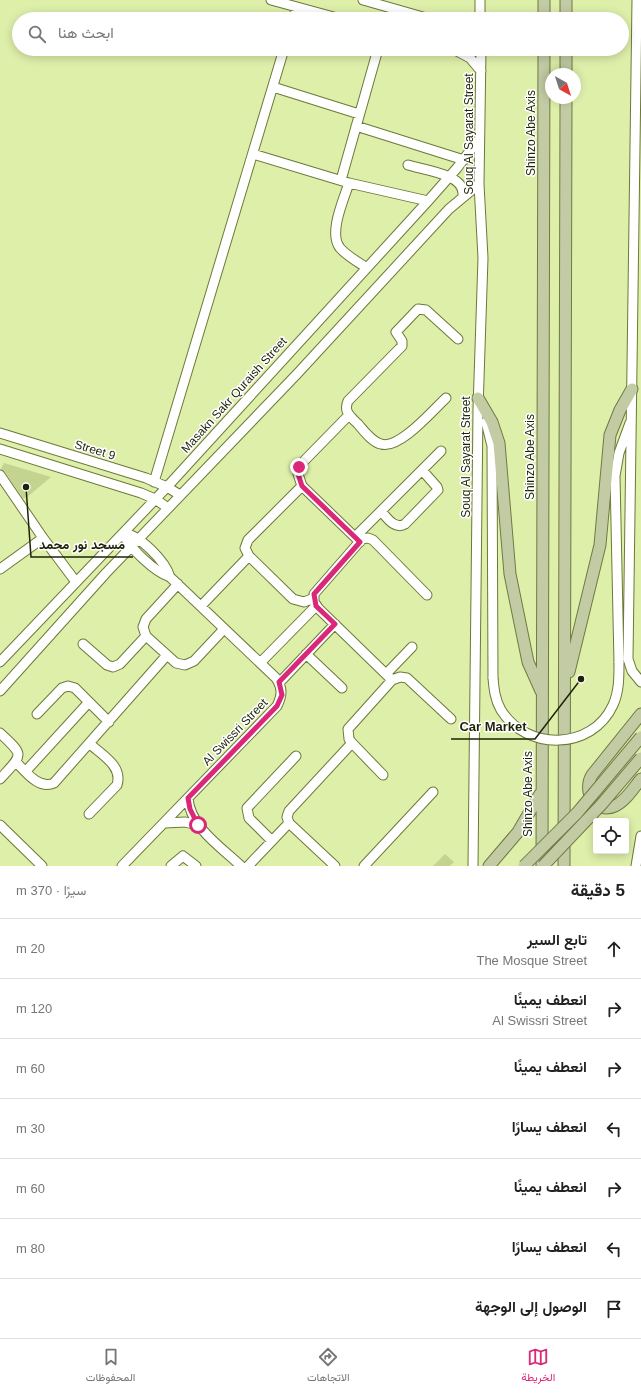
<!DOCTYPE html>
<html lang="ar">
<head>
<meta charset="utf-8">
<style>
	:root { --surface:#fff; --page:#f6f6f6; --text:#222; --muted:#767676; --line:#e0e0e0; --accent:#db2777 }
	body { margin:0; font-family:Helvetica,Vazirmatn,sans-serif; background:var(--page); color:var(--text); direction:rtl }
	.controls { position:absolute; right:12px; bottom:12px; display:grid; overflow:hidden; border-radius:4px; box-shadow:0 2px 10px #0003 }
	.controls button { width:36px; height:36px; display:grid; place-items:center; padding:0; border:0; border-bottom:1px solid var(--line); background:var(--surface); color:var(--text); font:20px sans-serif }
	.compass { position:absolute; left:545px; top:68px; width:36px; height:36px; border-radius:50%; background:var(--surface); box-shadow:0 2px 10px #0003; rotate:141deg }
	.stop { position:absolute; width:12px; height:12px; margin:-9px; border:3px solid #db2777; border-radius:50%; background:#fff }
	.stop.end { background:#db2777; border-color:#fff; box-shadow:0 1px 4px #0008 }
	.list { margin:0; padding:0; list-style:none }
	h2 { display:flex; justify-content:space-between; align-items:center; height:52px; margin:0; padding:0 16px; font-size:17px }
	h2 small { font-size:13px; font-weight:400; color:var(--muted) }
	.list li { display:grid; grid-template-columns:26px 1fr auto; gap:12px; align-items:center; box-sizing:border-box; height:60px; padding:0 16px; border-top:1px solid var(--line) }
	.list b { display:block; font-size:15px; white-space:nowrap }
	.list p { margin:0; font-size:13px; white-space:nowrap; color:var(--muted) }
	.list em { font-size:13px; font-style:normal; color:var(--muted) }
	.icon { flex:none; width:22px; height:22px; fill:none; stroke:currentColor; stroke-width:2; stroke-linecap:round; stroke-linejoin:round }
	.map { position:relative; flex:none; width:641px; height:866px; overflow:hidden; direction:ltr }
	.search { position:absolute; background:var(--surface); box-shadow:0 2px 10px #0003; left:12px; right:12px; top:12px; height:44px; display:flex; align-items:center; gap:10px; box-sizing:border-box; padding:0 14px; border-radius:22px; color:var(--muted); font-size:15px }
	.sheet { height:472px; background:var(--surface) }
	nav { display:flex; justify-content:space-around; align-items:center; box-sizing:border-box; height:56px; border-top:1px solid var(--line); background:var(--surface); font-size:11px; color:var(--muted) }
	nav a { display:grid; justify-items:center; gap:2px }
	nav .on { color:var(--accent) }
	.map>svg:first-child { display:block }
	.building { fill:#c4d490 }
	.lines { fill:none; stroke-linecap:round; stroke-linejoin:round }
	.minor-casing { stroke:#6b7938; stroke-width:11 }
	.major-casing { stroke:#6f7a44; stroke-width:13 }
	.minor { stroke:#fff; stroke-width:9 }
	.major { stroke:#c2cba3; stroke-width:11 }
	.minor-bridge-casing { stroke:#6b7938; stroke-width:11; stroke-linecap:butt }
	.major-bridge-casing { stroke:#6f7a44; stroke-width:13; stroke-linecap:butt }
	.minor-bridge { stroke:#fff; stroke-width:9 }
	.major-bridge { stroke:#c2cba3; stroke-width:11 }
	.route { stroke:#db2777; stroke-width:5 }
	.labels { text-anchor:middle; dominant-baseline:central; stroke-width:3; stroke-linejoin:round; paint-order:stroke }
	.street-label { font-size:12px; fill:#1e2308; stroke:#fff }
	.leader { fill:none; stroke:#1e2308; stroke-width:1.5 }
	.callout-dot { fill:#1e2308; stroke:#fff; stroke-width:1.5 }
	.callout-label { font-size:13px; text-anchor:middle; font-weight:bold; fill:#1e2308; stroke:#fff; stroke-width:3; stroke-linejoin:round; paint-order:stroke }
</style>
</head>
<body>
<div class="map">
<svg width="641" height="866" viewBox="0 0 641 866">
	<rect width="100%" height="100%" fill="#deefaa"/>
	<!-- building -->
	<path class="building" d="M 4,463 L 51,477 L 26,498 L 23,498 L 5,472 L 1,469 Z
		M 445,854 L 454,862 L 450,866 L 433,866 Z"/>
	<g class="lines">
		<defs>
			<path id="minor" d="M 271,0 L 341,19
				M 363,0 L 430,19
				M 480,0 L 480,19
				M 637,0 L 628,659 L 632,671 L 641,682
				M 293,19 L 297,7
				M 453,49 L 470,58 L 481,71
				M 273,87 L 359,114
				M 356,126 L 464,160
				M 253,154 L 349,183 L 428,201
				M 408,165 C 424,170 465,174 463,195
				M 341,180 L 378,49
				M 349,183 C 344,199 328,233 340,248 C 347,256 358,262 367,268
				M 446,398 C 432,411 399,450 381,444 C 372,442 364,431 358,424 C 351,417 343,412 348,401 L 402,346 L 402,341 L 396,332 L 418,309 L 426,310 L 458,339
				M 349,415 L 303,462 L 298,474 L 302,486 L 360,542
				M 486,422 L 492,446 L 493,678
				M 0,433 L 146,478 L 167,487 L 180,495
				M 0,449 L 141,493 L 155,499 L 168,508
				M 0,475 L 43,538 L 76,582
				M 154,482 L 284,49
				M 302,486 L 248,540 L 245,548 L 249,556 L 293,599 L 304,602 L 314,598
				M 381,511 C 387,518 395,530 405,524 L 438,490 L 437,487 L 422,470
				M 123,533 C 129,548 155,572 170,577
				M 355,537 L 441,451
				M 0,569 L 43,538
				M 178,584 L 146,619 L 143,627 L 146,636 L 176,663 L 185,665 L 194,661 L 224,629
				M 201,606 L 249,556
				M 83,644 L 107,665 L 113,667 L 120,664 L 146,636
				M 306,654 L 342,688
				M 0,662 L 167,487 L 428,201 L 457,168 L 479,139
				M 260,663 L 316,606
				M 619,663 L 615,476 L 619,453 L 630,423
				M 386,674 L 412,647
				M 392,680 L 319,609 L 314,602 L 314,594 L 362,539 L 368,538 L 373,540 L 427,595
				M 279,683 L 335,624
				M 0,691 L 106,573 L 297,374 L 449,209 L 479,184
				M 37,714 L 62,688 L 68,686 L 75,688 L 109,722
				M 0,733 C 25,756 23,754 0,779
				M 16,762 C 26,772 39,790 54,783 L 167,655
				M 26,771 L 89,702
				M 383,775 L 352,743 L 349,739 L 348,729 L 392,680 L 400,677 L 407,678 L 451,719
				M 188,798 C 190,827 221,847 241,866
				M 89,814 L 117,785 C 123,766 102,755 90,744
				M 165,823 L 185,822 L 198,825
				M 0,825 L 42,866
				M 272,841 L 249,818 L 247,808 L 296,756
				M 122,866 L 277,706 C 282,696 283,688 276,678 L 170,577 C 165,561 140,535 123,533
				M 171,866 L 183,856 L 196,866
				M 248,866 L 289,823
				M 335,866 L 289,823 L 287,817 L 289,811 L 352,743
				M 364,866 L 433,792
				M 473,866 L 478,409 L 483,258 L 479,184 L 481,49
				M 636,866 L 641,836"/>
			<path id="major" d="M 544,19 L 544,0
				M 566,19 L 566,0
				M 566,74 L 566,49
				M 478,398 L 492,422 L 499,443 L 510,574 L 528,662 L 541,691
				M 569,672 L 600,545 L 610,435 L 620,410 L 632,389
				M 641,714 L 592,775 C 582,791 595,815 615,806 C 626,801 634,787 641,779
				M 489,866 L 518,832 L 540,794
				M 542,866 L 544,49
				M 564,866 L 566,98"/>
		</defs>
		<!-- minor casing -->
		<use href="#minor" class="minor-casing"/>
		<!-- major casing -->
		<use href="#major" class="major-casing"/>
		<!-- minor -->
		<use href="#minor" class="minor"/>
		<!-- major -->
		<use href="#major" class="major"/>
		<defs>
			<path id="minor-bridge" d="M 493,678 C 494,689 495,700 501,710 C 526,751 592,751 613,705 C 619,692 619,678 619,663"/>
			<path id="major-bridge" d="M 524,866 L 577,813 L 641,737
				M 543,866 L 601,805 L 641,758"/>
		</defs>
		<!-- minor-bridge casing -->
		<use href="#minor-bridge" class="minor-bridge-casing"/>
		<!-- major-bridge casing -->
		<use href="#major-bridge" class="major-bridge-casing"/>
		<!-- minor-bridge -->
		<use href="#minor-bridge" class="minor-bridge"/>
		<!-- major-bridge -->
		<use href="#major-bridge" class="major-bridge"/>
	</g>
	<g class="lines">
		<!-- route -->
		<path class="route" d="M 198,825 L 190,809 L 188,798 L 277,706 L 282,695 L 279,682 L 335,624 L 316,606 L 314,594 L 360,542 L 302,486 L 298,474 L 299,467"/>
	</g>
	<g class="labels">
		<!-- street labels -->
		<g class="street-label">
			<text transform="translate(531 133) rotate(-90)">Shinzo Abe Axis</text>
			<text transform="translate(469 134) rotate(-90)">Souq Al Sayarat Street</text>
			<text transform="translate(234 395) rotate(-48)">Masakn Sakr Quraish Street</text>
			<text transform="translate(95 450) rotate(17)">Street 9</text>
			<text transform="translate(466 457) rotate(-90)">Souq Al Sayarat Street</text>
			<text transform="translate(530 457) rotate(-90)">Shinzo Abe Axis</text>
			<text transform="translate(235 732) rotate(-46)">Al Swissri Street</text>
			<text transform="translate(528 794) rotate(-90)">Shinzo Abe Axis</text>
		</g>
	</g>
	<!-- callouts -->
	<path class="leader" d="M26 487L31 557H133M581 679L535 739H451"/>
	<g class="callout-dot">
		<circle cx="26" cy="487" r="4"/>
		<circle cx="581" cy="679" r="4"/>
	</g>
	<g class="callout-label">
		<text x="82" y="549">مسجد نور محمد</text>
		<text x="493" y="731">Car Market</text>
	</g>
</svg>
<div class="controls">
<button><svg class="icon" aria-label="locate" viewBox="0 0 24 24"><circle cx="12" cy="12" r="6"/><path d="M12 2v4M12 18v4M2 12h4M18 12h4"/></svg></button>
</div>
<svg class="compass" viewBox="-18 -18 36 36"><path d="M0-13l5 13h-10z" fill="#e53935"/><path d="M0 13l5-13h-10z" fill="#767676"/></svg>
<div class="stop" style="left:198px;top:825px"></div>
<div class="stop end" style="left:299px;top:467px"></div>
<div class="search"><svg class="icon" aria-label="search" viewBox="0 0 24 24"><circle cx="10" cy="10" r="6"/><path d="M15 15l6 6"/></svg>ابحث هنا</div>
</div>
<section class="sheet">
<h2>5 دقيقة<small>سيرًا · 370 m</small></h2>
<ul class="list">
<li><svg class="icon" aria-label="ahead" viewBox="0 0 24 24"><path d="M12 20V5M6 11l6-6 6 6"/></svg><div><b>تابع السير</b><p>The Mosque Street</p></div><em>20 m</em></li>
<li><svg class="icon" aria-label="right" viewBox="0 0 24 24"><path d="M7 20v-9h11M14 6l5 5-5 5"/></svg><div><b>انعطف يمينًا</b><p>Al Swissri Street</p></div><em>120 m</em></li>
<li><svg class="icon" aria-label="right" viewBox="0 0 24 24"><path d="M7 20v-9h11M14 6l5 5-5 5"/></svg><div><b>انعطف يمينًا</b></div><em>60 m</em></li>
<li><svg class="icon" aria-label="left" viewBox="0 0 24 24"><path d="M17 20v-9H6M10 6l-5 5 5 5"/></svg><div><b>انعطف يسارًا</b></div><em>30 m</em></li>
<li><svg class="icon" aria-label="right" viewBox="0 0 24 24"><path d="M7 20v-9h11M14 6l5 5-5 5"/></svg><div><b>انعطف يمينًا</b></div><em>60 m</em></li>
<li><svg class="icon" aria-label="left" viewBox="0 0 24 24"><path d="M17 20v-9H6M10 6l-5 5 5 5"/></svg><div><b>انعطف يسارًا</b></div><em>80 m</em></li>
<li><svg class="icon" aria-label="arrive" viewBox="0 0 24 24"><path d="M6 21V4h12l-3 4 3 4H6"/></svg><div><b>الوصول إلى الوجهة</b></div></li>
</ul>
</section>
<nav>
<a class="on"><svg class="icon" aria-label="map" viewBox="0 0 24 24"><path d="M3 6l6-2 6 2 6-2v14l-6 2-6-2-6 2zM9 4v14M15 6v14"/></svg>الخريطة</a>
<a><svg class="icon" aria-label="directions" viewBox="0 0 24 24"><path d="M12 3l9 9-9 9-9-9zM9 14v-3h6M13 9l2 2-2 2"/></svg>الاتجاهات</a>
<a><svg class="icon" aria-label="saved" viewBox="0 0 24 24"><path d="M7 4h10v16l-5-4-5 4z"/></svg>المحفوظات</a>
</nav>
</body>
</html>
